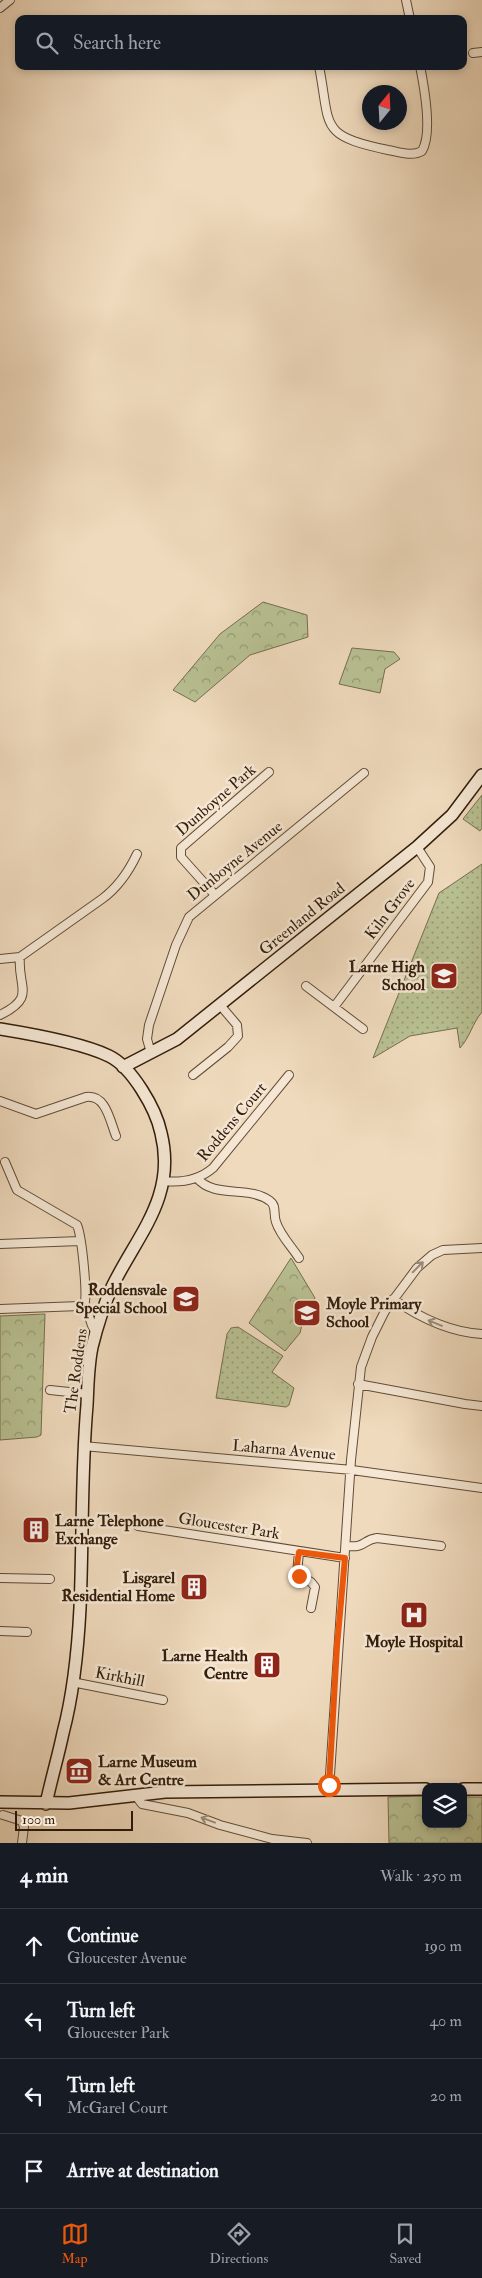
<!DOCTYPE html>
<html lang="en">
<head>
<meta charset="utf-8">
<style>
	:root { --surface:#171b24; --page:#242831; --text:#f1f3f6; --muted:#9ea1a6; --line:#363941; --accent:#ea580c }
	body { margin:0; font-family:"IM FELL Double Pica",serif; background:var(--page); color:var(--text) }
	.controls { position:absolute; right:15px; bottom:15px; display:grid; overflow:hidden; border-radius:10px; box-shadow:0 2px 8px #0003 }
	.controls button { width:45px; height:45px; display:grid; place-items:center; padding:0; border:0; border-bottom:1px solid var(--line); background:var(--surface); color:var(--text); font:25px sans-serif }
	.compass { position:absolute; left:362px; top:85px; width:45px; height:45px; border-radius:50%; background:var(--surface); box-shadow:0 2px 8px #0003; rotate:18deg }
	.scale { position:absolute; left:15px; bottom:12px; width:118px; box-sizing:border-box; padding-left:5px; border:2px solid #321d0a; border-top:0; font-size:14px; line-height:18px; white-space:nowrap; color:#321d0a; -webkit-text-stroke:4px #f5e7d4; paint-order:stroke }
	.stop { position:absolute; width:15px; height:15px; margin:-11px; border:4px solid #ea580c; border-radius:50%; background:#fff }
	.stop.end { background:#ea580c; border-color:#fff; box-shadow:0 1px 5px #0008 }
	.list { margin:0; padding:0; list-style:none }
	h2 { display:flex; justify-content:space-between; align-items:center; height:65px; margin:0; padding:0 20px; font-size:21px }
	h2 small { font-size:16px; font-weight:400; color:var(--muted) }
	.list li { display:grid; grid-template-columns:32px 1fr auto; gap:15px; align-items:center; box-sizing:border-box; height:75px; padding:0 20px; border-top:1px solid var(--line) }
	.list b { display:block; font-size:19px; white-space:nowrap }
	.list p { margin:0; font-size:16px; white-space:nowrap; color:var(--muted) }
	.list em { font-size:16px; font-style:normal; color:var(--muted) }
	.icon { flex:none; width:28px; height:28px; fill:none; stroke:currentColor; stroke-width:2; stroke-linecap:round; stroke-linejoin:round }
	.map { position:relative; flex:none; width:482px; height:1843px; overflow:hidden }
	.search { position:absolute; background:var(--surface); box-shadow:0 2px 8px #0003; left:15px; right:15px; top:15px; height:55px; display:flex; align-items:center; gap:12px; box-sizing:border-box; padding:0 18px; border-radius:10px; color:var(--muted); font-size:19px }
	.sheet { height:365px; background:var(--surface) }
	nav { display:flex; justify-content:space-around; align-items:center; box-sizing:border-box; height:70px; border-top:1px solid var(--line); background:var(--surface); font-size:14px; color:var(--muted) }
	nav a { display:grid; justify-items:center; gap:2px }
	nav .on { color:var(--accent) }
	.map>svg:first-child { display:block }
	.grass { fill:url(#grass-dots); stroke:#756e4e }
	.forest { fill:url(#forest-crowns); stroke:#756e4e }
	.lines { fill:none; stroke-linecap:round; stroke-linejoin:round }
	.street-casing { stroke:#614c37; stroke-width:10 }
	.secondary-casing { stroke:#321d0a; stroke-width:14 }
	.street { stroke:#f5e7d4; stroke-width:8 }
	.secondary { stroke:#f5e7d4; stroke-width:11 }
	.oneway { stroke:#9d8c79 }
	.route { stroke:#ea580c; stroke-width:6 }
	.labels { text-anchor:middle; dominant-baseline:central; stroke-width:5; stroke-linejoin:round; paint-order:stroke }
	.street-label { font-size:16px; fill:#321d0a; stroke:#f5e7d4 }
	.poi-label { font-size:16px; font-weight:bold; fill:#321d0a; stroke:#f5e7d4; text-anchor:end }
</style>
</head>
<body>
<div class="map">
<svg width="482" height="1843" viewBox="0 0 482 1843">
	<defs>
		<pattern id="grass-dots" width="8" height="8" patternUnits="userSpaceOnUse" patternTransform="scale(1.25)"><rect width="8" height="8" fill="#b8c092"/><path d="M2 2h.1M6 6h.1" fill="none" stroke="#969b75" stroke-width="1.8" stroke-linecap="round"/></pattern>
		<pattern id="forest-crowns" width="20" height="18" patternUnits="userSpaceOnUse" patternTransform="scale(1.25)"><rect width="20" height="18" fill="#b8c092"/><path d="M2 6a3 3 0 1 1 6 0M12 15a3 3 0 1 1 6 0" fill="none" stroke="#969b75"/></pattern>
	</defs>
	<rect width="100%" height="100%" fill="#efdabd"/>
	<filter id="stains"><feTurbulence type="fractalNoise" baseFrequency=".004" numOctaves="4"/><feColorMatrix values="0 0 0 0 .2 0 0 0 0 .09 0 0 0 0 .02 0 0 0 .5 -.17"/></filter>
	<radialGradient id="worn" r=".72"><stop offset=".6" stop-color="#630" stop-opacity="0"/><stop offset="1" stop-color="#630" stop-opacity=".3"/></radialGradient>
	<!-- grass -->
	<path class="grass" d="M 482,795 L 482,828 L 480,831 L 463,819 Z
		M 482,864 L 482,1012 C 472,1024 470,1037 460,1048 L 457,1028 L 410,1036 L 373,1058 L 439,893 Z
		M 238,1327 L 283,1356 L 272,1372 L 294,1388 L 289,1405 L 286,1407 L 216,1398 L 227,1334 L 231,1328 Z"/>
	<!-- forest -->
	<path class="forest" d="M 263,602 L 307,615 L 308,637 L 250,655 L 195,702 L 173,690 L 220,634 Z
		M 352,648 L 394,652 L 400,659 L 385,669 L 380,693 L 339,684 Z
		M 291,1258 L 315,1298 L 304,1316 L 300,1333 L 285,1351 L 249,1323 Z
		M 45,1314 L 41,1435 L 37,1437 L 0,1440 L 0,1316 Z
		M 426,1796 L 426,1824 L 463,1824 L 463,1797 L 482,1797 L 482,1843 L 389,1843 L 388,1797 Z"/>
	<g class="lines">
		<defs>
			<path id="street" d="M 406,0 L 410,19
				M 0,8 L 10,0
				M 473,53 L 482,52
				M 319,66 C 331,128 318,135 388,150 C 399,152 412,157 422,151 C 433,133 424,86 420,66
				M 215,895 L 181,857 L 181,848 L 269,772
				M 0,959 L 20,957 L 102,899 C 117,888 129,871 137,854
				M 306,986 L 363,1029
				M 334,1007 L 428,882 L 430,867 L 417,847
				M 0,1015 C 37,997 17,987 20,957
				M 151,1053 L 147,1039 L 149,1025 L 176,945 L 189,917 L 364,773
				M 193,1075 L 228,1047 L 238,1036 L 237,1025 L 220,1005
				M 0,1101 L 36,1114 L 86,1097 C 106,1094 110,1121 116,1136
				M 5,1162 L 17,1190 L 77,1225 C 82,1237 88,1296 84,1307
				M 197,1178 C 214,1199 249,1185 270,1201 C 277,1206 273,1214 276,1222 C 280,1235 292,1247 299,1258
				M 162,1181 C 180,1183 199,1180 213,1168 L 289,1075
				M 0,1244 L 80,1241
				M 393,1299 C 420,1318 449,1332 482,1334
				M 0,1309 L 80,1306 C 92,1310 88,1324 96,1332
				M 358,1384 L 465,1404 L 482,1406
				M 50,1390 L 88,1394
				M 83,1446 L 352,1470 L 482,1488
				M 138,1526 L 345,1558
				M 346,1546 C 367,1548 362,1540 377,1538 L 441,1546
				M 299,1552 L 297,1574 L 311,1582 L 315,1587 L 311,1608
				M 0,1578 L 50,1579
				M 0,1631 L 27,1632
				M 72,1682 L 163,1700
				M 329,1790 L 351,1460 L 361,1367 L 372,1337 L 385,1311 L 417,1268 L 432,1255 L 443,1250 L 482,1248
				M 135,1795 L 142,1804 L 188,1813 L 220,1825 L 272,1839 L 307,1843
				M 3,1815 L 22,1821 L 24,1827 L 22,1843"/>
			<path id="secondary" d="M 0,1029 C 31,1034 82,1043 109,1056 C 132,1067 156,1109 161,1133 C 177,1197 137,1235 112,1287 C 103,1307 97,1327 92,1347 C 88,1366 88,1386 87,1405 C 81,1473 83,1541 80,1608 C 78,1648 73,1695 63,1733 C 58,1757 51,1780 46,1804
				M 123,1067 L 177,1039 L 417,847 L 452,815 L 482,775
				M 463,1789 L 482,1789
				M 0,1802 L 69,1803 L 165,1792 L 426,1789"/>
		</defs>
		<!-- street casing -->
		<use href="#street" class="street-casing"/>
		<!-- secondary casing -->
		<use href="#secondary" class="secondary-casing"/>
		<!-- street -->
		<use href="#street" class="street"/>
		<!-- secondary -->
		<use href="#secondary" class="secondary"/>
	</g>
	<!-- one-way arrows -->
	<defs><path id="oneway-shaft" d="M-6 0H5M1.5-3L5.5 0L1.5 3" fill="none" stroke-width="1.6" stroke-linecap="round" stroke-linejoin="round" transform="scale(1.25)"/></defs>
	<g class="oneway">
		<use href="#oneway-shaft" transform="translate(418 1267) rotate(-45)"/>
		<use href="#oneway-shaft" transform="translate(435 1323) rotate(-158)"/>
		<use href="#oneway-shaft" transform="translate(208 1820) rotate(-160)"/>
	</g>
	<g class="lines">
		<!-- route -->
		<path class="route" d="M 299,1576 L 296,1571 L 299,1552 L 345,1558 L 337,1646 L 329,1785"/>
	</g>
	<!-- icons -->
	<defs>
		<symbol id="school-square" viewBox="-11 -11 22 22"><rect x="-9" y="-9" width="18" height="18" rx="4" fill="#8f2418" stroke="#f5e7d4"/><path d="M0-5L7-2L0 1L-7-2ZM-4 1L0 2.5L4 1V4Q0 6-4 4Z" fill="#fff"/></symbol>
		<symbol id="building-square" viewBox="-11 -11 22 22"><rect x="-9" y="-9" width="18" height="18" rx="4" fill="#8f2418" stroke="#f5e7d4"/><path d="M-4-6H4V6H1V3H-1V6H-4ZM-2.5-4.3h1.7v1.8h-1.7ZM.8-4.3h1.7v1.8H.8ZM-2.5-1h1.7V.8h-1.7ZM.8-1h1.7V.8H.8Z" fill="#fff"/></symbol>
		<symbol id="hospital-square" viewBox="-11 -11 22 22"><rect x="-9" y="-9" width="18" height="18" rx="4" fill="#8f2418" stroke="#f5e7d4"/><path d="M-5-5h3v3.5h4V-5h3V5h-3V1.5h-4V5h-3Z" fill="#fff"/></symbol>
		<symbol id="museum-square" viewBox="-11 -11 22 22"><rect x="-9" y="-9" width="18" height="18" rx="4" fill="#8f2418" stroke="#f5e7d4"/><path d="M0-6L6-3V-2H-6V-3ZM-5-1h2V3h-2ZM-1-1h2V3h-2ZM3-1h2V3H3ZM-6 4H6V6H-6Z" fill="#fff"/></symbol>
	</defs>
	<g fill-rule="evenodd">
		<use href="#school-square" x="428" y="960" width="32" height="32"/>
		<use href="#school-square" x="170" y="1283" width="32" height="32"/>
		<use href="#school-square" x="291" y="1297" width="32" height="32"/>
		<use href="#building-square" x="20" y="1514" width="32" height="32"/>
		<use href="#building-square" x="178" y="1571" width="32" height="32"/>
		<use href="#hospital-square" x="398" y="1599" width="32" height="32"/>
		<use href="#building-square" x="251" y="1649" width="32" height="32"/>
		<use href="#museum-square" x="63" y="1755" width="32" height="32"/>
	</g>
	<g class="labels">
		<!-- street labels -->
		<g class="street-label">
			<text transform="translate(216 800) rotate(-41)">Dunboyne Park</text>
			<text transform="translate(235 861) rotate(-39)">Dunboyne Avenue</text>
			<text transform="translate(390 909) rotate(-53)">Kiln Grove</text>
			<text transform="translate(302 919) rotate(-39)">Greenland Road</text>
			<text transform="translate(232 1122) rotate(-50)">Roddens Court</text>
			<text transform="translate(76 1371) rotate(-82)">The Roddens</text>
			<text transform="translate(284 1450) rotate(5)">Laharna Avenue</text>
			<text transform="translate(229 1526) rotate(9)">Gloucester Park</text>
			<text transform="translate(120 1677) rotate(11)">Kirkhill</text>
		</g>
		<!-- poi labels -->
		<g class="poi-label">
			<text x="425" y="967">Larne High<tspan x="425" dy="18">School</tspan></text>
			<text x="167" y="1290">Roddensvale<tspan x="167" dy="18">Special School</tspan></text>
			<text x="326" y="1304" text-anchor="start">Moyle Primary<tspan x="326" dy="18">School</tspan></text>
			<text x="55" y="1521" text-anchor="start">Larne Telephone<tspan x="55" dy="18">Exchange</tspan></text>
			<text x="175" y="1578">Lisgarel<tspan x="175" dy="18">Residential Home</tspan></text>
			<text x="414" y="1642" text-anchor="middle">Moyle Hospital</text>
			<text x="248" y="1656">Larne Health<tspan x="248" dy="18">Centre</tspan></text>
			<text x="98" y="1762" text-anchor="start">Larne Museum<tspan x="98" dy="18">&amp; Art Centre</tspan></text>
		</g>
	</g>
	<rect width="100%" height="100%" filter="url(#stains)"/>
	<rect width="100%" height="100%" fill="url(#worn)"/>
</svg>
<div class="controls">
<button><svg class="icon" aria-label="layers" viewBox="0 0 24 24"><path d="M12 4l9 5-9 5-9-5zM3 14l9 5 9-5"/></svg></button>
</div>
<svg class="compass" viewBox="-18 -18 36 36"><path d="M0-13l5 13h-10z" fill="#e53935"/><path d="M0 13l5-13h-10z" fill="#9ea1a6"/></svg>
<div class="scale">100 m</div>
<div class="stop" style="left:329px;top:1785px"></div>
<div class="stop end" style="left:299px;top:1576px"></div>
<div class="search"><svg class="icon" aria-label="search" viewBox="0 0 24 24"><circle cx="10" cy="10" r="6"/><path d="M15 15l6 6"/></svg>Search here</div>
</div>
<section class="sheet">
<h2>4 min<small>Walk · 250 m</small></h2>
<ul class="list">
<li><svg class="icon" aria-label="ahead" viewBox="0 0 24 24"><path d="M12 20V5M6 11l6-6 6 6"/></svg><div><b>Continue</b><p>Gloucester Avenue</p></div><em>190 m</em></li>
<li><svg class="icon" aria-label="left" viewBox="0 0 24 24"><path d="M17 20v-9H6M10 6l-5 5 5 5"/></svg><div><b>Turn left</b><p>Gloucester Park</p></div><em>40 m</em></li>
<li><svg class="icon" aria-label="left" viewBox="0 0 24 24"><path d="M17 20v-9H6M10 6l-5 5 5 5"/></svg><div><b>Turn left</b><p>McGarel Court</p></div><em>20 m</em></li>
<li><svg class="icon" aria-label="arrive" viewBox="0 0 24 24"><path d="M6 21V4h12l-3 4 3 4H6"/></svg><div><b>Arrive at destination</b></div></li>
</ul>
</section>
<nav>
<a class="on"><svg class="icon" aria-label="map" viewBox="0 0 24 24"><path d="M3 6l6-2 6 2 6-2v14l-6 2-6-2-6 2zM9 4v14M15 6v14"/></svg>Map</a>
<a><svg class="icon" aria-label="directions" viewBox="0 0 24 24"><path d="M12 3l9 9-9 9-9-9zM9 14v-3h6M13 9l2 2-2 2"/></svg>Directions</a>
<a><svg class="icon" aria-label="saved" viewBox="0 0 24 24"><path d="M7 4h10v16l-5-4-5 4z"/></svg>Saved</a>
</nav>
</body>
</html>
